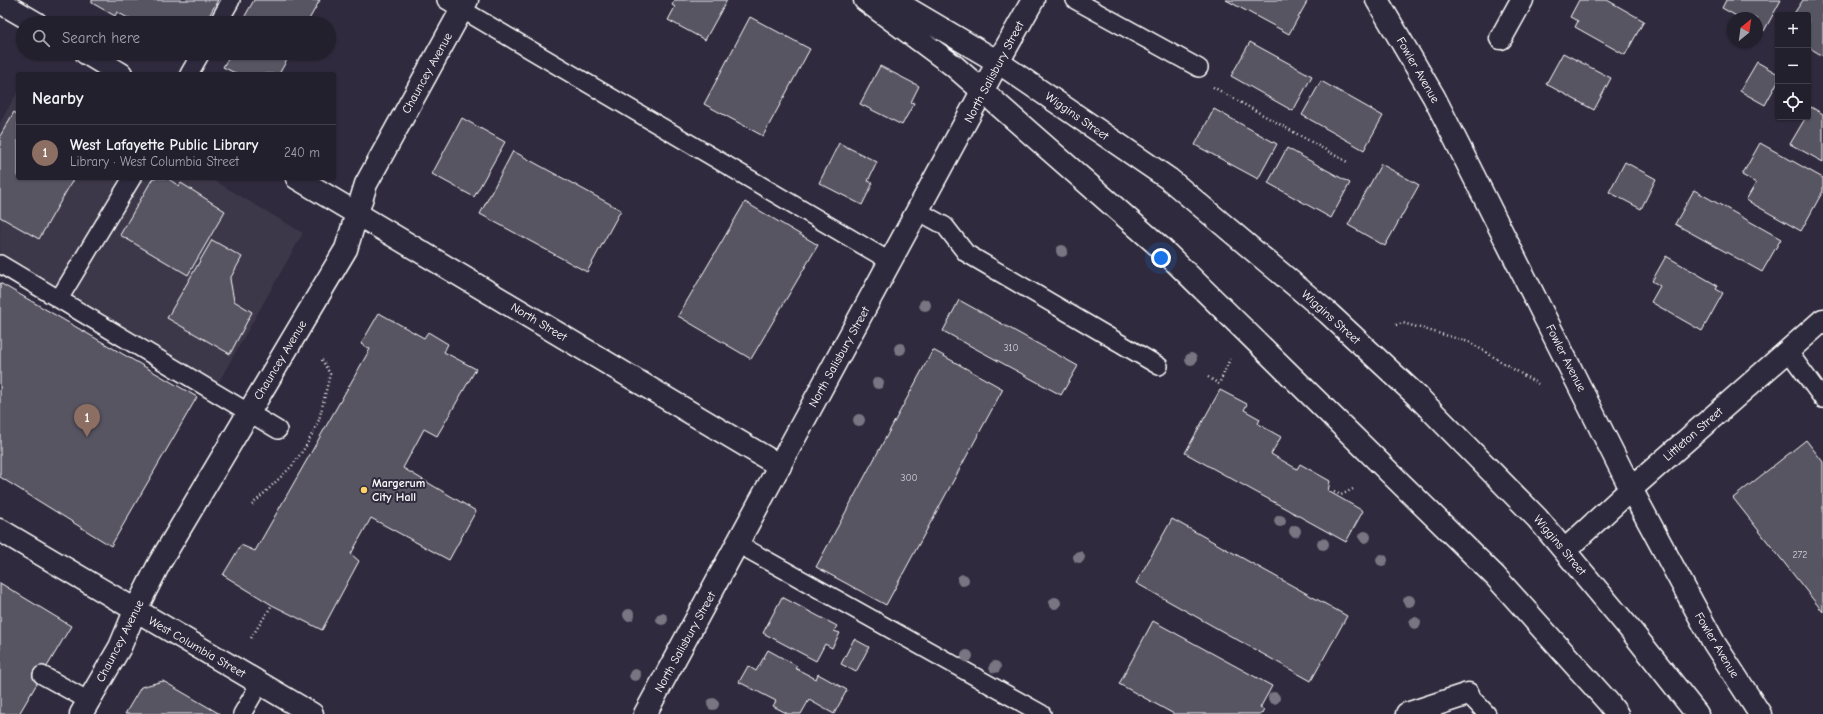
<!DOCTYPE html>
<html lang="en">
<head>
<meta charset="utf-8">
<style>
	:root { --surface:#23202e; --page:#2f2d3a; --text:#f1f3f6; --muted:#a3a3aa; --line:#403e4a; --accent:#1a73e8 }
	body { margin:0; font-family:"Comic Neue",sans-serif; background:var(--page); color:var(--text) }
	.controls { position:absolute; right:12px; top:12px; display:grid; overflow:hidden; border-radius:4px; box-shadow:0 1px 3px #0004 }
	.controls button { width:36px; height:36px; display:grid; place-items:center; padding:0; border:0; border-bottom:1px solid var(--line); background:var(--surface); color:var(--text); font:20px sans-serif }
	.compass { position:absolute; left:1727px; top:12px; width:36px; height:36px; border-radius:50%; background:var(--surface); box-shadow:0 1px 3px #0004; rotate:29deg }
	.you { position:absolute; left:1161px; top:258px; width:14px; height:14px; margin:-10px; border:3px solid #fff; border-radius:50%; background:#1a73e8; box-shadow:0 0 0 6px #1a73e833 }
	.badge { display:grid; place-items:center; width:26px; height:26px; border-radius:50%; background:var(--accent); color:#fff; font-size:13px; font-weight:700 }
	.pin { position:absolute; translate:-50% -33px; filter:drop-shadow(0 1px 2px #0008) }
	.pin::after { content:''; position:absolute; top:21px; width:14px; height:12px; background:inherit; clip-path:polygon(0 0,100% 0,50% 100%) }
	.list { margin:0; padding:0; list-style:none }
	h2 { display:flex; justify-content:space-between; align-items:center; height:52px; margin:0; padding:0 16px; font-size:17px }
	h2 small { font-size:13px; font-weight:400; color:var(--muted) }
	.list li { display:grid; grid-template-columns:26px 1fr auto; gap:12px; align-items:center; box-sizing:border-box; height:56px; padding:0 16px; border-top:1px solid var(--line) }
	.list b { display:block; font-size:15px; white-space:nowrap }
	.list p { margin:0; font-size:13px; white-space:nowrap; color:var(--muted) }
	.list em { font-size:13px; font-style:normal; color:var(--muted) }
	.icon { flex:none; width:22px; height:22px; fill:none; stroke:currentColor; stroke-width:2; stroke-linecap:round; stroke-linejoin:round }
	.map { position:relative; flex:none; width:1823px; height:714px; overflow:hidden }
	.search { position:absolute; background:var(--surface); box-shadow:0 1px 3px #0004; left:16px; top:16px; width:320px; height:44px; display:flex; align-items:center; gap:10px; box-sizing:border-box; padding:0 14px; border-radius:22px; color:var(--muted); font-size:15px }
	.panel { position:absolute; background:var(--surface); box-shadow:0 1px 3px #0004; left:16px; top:72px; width:320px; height:108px; border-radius:4px }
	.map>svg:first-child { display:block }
	.built { fill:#3c3749 }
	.building { fill:#595564; stroke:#fff }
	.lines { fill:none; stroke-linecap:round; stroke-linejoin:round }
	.service-casing { stroke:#fff; stroke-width:20 }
	.minor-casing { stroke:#fff; stroke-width:25 }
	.tertiary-casing { stroke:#fff; stroke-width:25 }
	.primary-casing { stroke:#fff; stroke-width:25 }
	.path { stroke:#fff; stroke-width:2.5; stroke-dasharray:1 3; stroke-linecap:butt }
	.service { stroke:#2f2a3d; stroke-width:17 }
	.minor { stroke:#2f2a3d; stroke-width:22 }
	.tertiary { stroke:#2f2a3d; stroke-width:22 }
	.primary { stroke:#2f2a3d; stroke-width:22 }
	.tree { fill:#797582 }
	.poi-dot { fill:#ffd166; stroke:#2f2a3d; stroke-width:1.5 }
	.labels { text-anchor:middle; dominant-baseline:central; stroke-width:4; stroke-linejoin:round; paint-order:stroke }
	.number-label { font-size:10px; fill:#d6d4d8 }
	.street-label { font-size:12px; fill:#fff; stroke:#2f2a3d }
	.poi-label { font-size:12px; font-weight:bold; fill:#fff; stroke:#2f2a3d; text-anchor:start }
</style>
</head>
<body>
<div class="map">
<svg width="1823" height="714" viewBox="0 0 1823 714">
	<rect width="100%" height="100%" fill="#2f2a3d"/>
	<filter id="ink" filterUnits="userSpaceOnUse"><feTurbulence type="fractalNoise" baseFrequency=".025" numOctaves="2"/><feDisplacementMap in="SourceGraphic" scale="8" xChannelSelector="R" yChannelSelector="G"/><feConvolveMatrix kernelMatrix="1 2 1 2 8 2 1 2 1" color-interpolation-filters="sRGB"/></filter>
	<g filter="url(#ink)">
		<!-- built -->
		<path class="built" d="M 18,91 L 18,178 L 210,178 L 303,233 L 217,385 L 0,255 L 0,123 Z"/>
		<!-- building -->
		<path class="building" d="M 92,0 L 218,0 L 205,23 L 137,23 L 117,12 L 115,16 L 92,3 Z
			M 254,0 L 320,0 L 307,23 L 241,23 Z
			M 675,0 L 727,0 L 705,40 L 668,20 L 675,7 L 672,5 Z
			M 1226,0 L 1308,0 L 1289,34 Z
			M 1579,0 L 1607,0 L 1644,21 L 1625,55 L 1575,27 L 1578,21 L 1570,17 Z
			M 1726,0 L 1781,0 L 1764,31 L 1757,27 L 1757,18 L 1740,18 L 1722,8 Z
			M 1803,0 L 1823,0 L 1823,56 L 1808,47 L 1808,15 L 1793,15 Z
			M 750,17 L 810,49 L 763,136 L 704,104 Z
			M 1250,42 L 1312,76 L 1293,111 L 1231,76 Z
			M 227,53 L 291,53 L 279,74 L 237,74 L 223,67 L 230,55 Z
			M 1563,53 L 1611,78 L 1594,110 L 1546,84 Z
			M 1757,62 L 1778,74 L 1778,81 L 1765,105 L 1740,91 Z
			M 880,66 L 919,86 L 911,102 L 914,103 L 902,125 L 860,104 Z
			M 1321,81 L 1383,116 L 1364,150 L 1302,115 Z
			M 1811,107 L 1823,114 L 1823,162 L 1790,144 L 1806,117 L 1808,117 L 1808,113 Z
			M 1214,109 L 1277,144 L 1258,179 L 1195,145 Z
			M 14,112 L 18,115 L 18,178 L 74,178 L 39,239 L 0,217 L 0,136 Z
			M 462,118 L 505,142 L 474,197 L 432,174 Z
			M 839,143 L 877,162 L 868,181 L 873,183 L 862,205 L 819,183 Z
			M 1760,143 L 1823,178 L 1823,191 L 1801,231 L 1746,200 L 1756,183 L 1742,175 Z
			M 1287,148 L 1350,183 L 1331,218 L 1268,183 Z
			M 513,151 L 621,210 L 587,272 L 480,214 Z
			M 1625,162 L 1656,179 L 1641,209 L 1609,192 Z
			M 1381,164 L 1419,185 L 1385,246 L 1348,225 Z
			M 153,178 L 167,178 L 179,186 L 181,183 L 225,211 L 188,275 L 120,235 Z
			M 1694,190 L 1781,239 L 1762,272 L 1675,224 Z
			M 745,202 L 818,245 L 751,359 L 678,316 Z
			M 212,240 L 242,257 L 230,279 L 234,301 L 252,312 L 230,354 L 167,318 Z
			M 1666,256 L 1718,286 L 1716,289 L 1723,293 L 1702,331 L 1651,302 L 1660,286 L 1652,281 Z
			M 0,283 L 197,397 L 111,546 L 0,477 Z
			M 959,300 L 1078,366 L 1061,395 L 943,331 Z
			M 379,313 L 424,338 L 428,332 L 448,344 L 444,352 L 476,369 L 437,436 L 424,429 L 403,468 L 476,511 L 449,560 L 371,518 L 351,554 L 359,561 L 322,630 L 272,605 L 223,575 L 241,545 L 255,551 L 370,349 L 361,344 Z
			M 933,350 L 1003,389 L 886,605 L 816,567 Z
			M 1220,390 L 1247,404 L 1244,410 L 1260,419 L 1258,424 L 1281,437 L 1271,454 L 1297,469 L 1300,464 L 1330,481 L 1328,491 L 1363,511 L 1346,542 L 1185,453 Z
			M 1806,440 L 1823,462 L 1823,612 L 1733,498 Z
			M 1172,519 L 1347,616 L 1311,681 L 1136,583 Z
			M 0,583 L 71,626 L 19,714 L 0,714 Z
			M 782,597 L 837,626 L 834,631 L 840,633 L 832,648 L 825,644 L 816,661 L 763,633 Z
			M 1153,621 L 1272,686 L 1260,708 L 1264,710 L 1262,714 L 1174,714 L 1119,684 Z
			M 854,639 L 869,647 L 856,672 L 841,664 Z
			M 768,650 L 797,666 L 795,668 L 816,679 L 818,674 L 847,690 L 834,714 L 809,700 L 801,714 L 788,714 L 773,706 L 776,701 L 739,682 L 748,666 L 756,671 Z
			M 163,681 L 220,714 L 125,714 L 141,687 Z"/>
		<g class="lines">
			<defs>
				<path id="service" d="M 446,0 L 891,262
					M 1075,0 L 1199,68
					M 218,23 L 231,0
					M 189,74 L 201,53
					M 918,211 L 945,226 L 966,253 L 1159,366
					M 0,264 L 278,430
					M 59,299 L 132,178
					M 1788,351 L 1823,399
					M 738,544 L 1042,714
					M 42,675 L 89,701
					M 1468,694 L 1487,714
					M 242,714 L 260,683"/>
				<path id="minor" d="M 0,2 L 36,23
					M 1501,38 L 1522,0
					M 86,53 L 121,74
					M 297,178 L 780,466
					M 0,530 L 312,714
					M 1565,550 L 1631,489 L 1823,320
					M 81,714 L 120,647 L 135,611 L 160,562 L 346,249 L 366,184 L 467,0
					M 1407,714 L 1468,694"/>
				<path id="tertiary" d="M 645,714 L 998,62 L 1033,0"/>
				<path id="primary" d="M 865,0 L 954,66 L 1160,247 L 1495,576 L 1608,702 L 1617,714
					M 893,0 L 998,62 L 1169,179 L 1328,313 L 1418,397 L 1537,518 L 1629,628 L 1697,714
					M 1377,0 L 1434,97 L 1631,489 L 1714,643 L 1760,714"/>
			</defs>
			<!-- service casing -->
			<use href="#service" class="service-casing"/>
			<!-- minor casing -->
			<use href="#minor" class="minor-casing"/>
			<!-- tertiary casing -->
			<use href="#tertiary" class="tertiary-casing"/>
			<!-- primary casing -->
			<use href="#primary" class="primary-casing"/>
			<!-- path -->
			<path class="path" d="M 1213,87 L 1349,163
				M 1396,325 L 1403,323 L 1469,342 L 1538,384
				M 1208,377 L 1219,384 L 1230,359
				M 1334,492 L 1341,495 L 1353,489
				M 252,505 L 292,466 L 306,446 L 319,420 L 330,374 L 321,358
				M 251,638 L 272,605"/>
			<!-- service -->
			<use href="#service" class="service"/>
			<!-- minor -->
			<use href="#minor" class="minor"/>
			<!-- tertiary -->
			<use href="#tertiary" class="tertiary"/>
			<!-- primary -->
			<use href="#primary" class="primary"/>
		</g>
		<!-- trees -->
		<g class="tree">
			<circle cx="1062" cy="251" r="6"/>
			<circle cx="925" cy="305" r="6"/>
			<circle cx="900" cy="349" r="6"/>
			<circle cx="1191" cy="359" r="6"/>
			<circle cx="878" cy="383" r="6"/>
			<circle cx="859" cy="420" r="6"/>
			<circle cx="1280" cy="521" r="6"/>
			<circle cx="1295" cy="531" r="6"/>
			<circle cx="1365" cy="537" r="6"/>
			<circle cx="1323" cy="544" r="6"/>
			<circle cx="1079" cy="557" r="6"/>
			<circle cx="1382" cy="560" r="6"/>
			<circle cx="963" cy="580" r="6"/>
			<circle cx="1409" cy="601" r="6"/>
			<circle cx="1055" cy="603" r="6"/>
			<circle cx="629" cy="615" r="6"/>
			<circle cx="662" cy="619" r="6"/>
			<circle cx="1415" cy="623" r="6"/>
			<circle cx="967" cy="656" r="6"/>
			<circle cx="995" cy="667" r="6"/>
			<circle cx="635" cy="675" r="6"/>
			<circle cx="1274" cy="698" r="6"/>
			<circle cx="713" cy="704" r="6"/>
		</g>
	</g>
	<!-- markers -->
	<circle class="poi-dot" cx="364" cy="490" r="4"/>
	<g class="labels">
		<!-- number labels -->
		<g class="number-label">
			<text x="1011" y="348">310</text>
			<text x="909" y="478">300</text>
			<text x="1800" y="555">272</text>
		</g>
		<!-- street labels -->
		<g class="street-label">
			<text transform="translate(1418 70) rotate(60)">Fowler Avenue</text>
			<text transform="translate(994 72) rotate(-62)">North Salisbury Street</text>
			<text transform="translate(427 73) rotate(-61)">Chauncey Avenue</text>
			<text transform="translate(1077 116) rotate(35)">Wiggins Street</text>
			<text transform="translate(1331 317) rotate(42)">Wiggins Street</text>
			<text transform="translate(539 322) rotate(31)">North Street</text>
			<text transform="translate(839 357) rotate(-61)">North Salisbury Street</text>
			<text transform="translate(1566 358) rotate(63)">Fowler Avenue</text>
			<text transform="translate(280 360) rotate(-59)">Chauncey Avenue</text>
			<text transform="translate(1693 434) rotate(-41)">Littleton Street</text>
			<text transform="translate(1560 545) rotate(50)">Wiggins Street</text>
			<text transform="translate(120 641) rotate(-63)">Chauncey Avenue</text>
			<text transform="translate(685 642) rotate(-61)">North Salisbury Street</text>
			<text transform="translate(1717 645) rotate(59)">Fowler Avenue</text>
			<text transform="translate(197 647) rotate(30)">West Columbia Street</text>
		</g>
		<!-- poi labels -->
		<g class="poi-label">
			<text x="372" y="483">Margerum<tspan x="372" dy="14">City Hall</tspan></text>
		</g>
	</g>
</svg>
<div class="controls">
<button>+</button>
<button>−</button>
<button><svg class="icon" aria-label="locate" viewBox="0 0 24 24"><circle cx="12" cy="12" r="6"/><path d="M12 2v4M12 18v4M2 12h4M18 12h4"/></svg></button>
</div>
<svg class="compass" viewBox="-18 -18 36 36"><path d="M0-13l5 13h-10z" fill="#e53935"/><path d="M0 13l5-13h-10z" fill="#a3a3aa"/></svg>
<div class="you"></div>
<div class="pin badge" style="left:87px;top:437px;background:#8d6e63">1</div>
<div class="search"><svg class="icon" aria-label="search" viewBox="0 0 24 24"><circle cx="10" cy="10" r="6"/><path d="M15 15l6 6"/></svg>Search here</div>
<section class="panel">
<h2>Nearby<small></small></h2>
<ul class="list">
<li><span class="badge" style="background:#8d6e63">1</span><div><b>West Lafayette Public Library</b><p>Library · West Columbia Street</p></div><em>240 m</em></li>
</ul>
</section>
</div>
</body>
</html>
